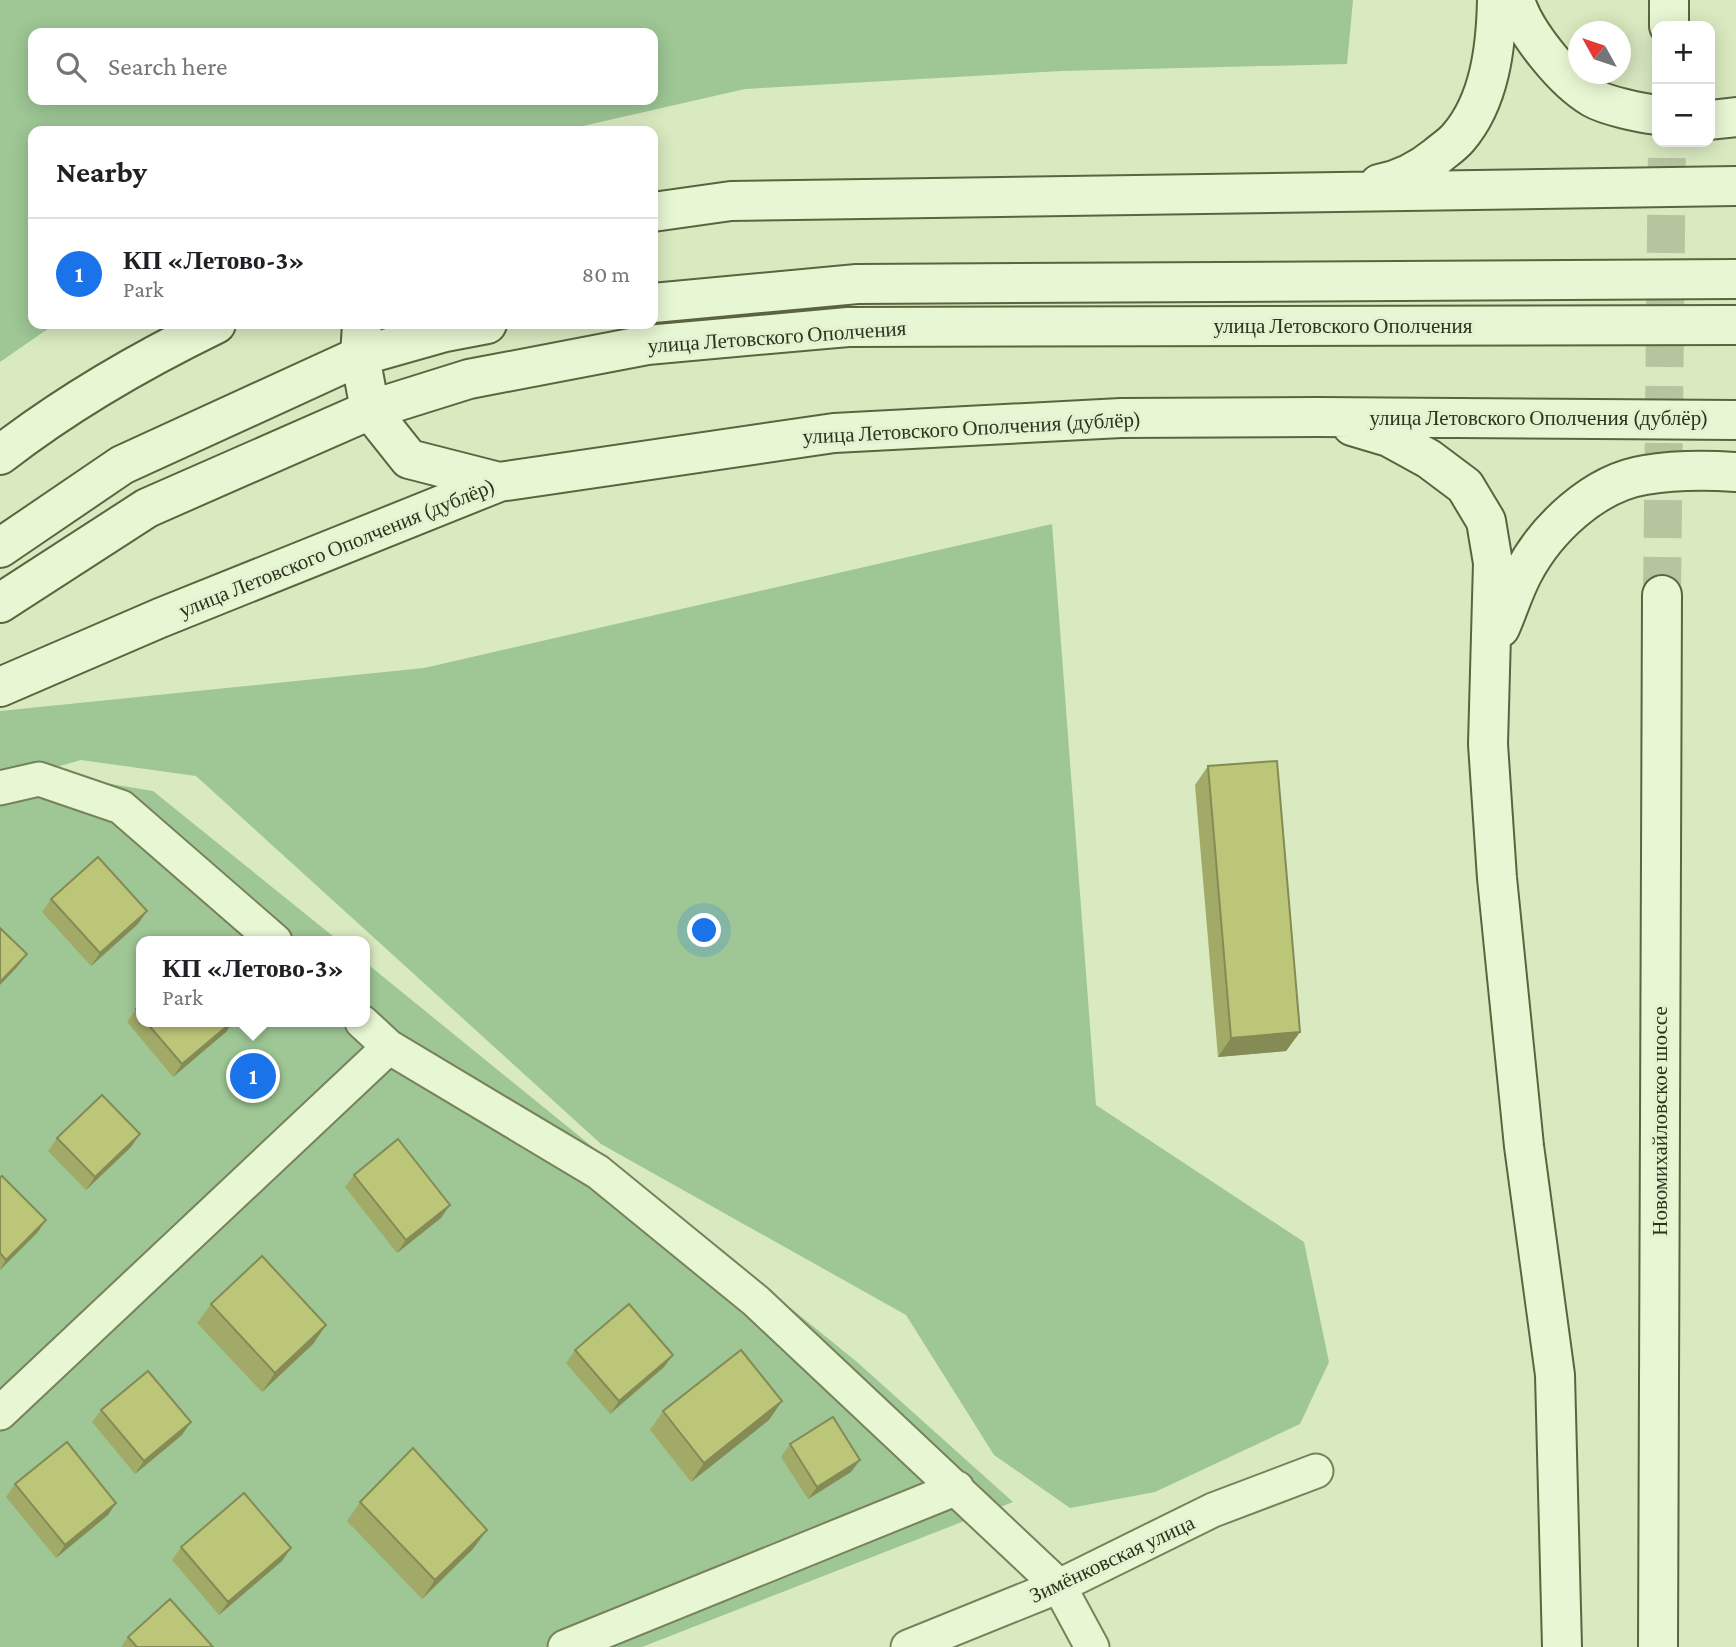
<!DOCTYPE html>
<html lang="en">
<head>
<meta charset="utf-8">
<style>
	:root { --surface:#fff; --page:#f2f2f2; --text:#202124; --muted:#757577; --line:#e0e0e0; --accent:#1a73e8 }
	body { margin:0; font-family:"Crimson Pro",serif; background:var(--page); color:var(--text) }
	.controls { position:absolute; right:21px; top:21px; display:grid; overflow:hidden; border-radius:14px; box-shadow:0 4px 18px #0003 }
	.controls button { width:63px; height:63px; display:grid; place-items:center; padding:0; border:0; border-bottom:2px solid var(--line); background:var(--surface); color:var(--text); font:35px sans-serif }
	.compass { position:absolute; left:1568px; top:21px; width:63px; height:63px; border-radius:50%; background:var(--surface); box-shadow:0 4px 18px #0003; rotate:310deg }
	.you { position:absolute; left:705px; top:931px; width:24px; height:24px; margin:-18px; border:5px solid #fff; border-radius:50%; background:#1a73e8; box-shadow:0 0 0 10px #1a73e833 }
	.badge { display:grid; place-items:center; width:46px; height:46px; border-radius:50%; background:var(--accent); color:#fff; font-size:23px; font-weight:700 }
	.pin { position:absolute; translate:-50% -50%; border:4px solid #fff; box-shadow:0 2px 7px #0006 }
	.popup { position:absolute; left:136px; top:936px; width:234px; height:91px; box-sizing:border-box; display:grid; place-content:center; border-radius:14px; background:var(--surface); filter:drop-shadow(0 2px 5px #0005); font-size:23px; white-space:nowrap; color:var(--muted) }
	.popup b { font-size:26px; color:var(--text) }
	.popup::after { content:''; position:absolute; left:50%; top:100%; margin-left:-14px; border:14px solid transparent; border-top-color:var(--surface) }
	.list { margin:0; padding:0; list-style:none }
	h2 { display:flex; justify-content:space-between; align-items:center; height:91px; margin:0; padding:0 28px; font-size:30px }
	h2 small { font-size:23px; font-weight:400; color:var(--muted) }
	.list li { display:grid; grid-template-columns:46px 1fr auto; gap:21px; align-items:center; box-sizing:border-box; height:112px; padding:0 28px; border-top:2px solid var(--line) }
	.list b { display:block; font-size:26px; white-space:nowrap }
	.list p { margin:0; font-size:23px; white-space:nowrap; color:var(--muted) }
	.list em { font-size:23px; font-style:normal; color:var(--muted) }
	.icon { flex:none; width:38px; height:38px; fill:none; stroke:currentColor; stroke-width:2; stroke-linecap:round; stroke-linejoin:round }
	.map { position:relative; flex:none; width:1736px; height:1647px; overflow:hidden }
	.search { position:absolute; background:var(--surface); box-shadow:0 4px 18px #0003; left:28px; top:28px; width:630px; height:77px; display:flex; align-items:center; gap:18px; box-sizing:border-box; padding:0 24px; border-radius:14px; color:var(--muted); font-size:26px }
	.panel { position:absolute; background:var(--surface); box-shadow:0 4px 18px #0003; left:28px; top:126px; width:630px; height:203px; border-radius:14px }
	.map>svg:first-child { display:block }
	.green { fill:#9ec795; fill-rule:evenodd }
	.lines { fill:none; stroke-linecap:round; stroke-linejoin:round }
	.secondary-tunnel { stroke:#b7c59f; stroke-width:38; stroke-dasharray:38 19; stroke-linecap:butt }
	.street-casing { stroke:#78825a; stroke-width:37 }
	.secondary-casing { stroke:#5b643d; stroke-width:42 }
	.street { stroke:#e7f6d3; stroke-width:33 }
	.secondary { stroke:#e7f6d3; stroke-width:38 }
	.wall { fill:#a2aa68 }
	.shaded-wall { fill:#848b55 }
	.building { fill:#bcc679; stroke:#848b55; stroke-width:2 }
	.labels { text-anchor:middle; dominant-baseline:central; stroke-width:6; stroke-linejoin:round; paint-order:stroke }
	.street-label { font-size:21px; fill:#2e331d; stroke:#e3f2cf }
</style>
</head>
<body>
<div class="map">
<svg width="1736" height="1647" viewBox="0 0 1736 1647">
	<rect width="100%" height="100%" fill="#d9eac0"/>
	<!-- green -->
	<path class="green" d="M 0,0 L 1353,0 L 1347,64 L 1062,71 L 745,89 L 561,131 L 33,131 L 33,324 L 55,324 L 0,362 ZM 33,33 L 653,33 L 653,100 L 33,100 Z
		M 1052,524 L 1096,1105 L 1304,1242 L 1329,1362 L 1300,1424 L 1155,1492 L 1070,1508 L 994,1455 L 906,1315 L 601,1144 L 196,776 L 81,760 L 39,772 L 153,791 L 339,941 L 141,941 L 141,1022 L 365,1022 L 365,962 L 857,1362 L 1013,1502 L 642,1647 L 0,1647 L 0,711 L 424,668 Z"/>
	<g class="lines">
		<!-- secondary-tunnel -->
		<path class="secondary-tunnel" d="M 1662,595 L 1667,142"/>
		<defs>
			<path id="street" d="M 0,788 L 39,779 L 121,807 L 275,941
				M 362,1022 L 389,1047 L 598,1172 L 756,1301 L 1059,1586 L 1092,1647
				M 0,1413 L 389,1047
				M 565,1647 L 957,1488
				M 908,1647 L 1059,1586 L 1213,1510 L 1316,1471"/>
			<path id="secondary" d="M 1515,0 C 1524,32 1564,81 1593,98 C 1607,106 1641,113 1657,115
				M 1669,26 L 1669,0
				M 1710,120 L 1736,117
				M 1379,184 C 1400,180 1421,169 1437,156 C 1444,150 1452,145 1458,138 C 1490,101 1496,47 1497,0
				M 653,212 L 731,201 L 1736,186
				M 653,303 L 857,284 L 1736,279
				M 362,324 L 360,356 L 370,410 L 409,459 L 499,482
				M 1352,426 L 1389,437 L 1429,459 L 1465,486 L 1486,521 L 1493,563 L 1488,744 L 1497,878 L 1524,1146 L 1555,1375 L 1562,1647
				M 0,455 C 67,403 140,361 216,324
				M 0,548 L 122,465 L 360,356 L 445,332 L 487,324
				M 0,603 L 147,508 L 370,410 L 469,379 L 647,345 L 848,327 L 1736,325
				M 1500,628 C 1508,610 1514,590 1523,573 C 1546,529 1594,483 1645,475 C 1675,470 1705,470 1736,472
				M 0,687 L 160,618 L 499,482 L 834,433 L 1121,418 L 1319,417 L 1736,420
				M 1658,1647 L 1662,595"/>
		</defs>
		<!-- street casing -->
		<use href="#street" class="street-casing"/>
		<!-- secondary casing -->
		<use href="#secondary" class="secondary-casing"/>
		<!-- street -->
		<use href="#street" class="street"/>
		<!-- secondary -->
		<use href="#secondary" class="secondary"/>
	</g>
	<!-- wall -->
	<path class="wall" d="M 1208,766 L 1300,1032 L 1286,1051 L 1218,1057 L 1195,785 Z
		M 51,899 L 138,924 L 91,966 L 42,912 Z
		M 141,1005 L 141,1022 L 233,1022 L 226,1032 L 173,1077 L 127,1022 L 136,1009 Z
		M 57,1138 L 131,1147 L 86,1190 L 48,1151 Z
		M 354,1175 L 441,1218 L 397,1253 L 345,1187 Z
		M 0,1177 L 46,1220 L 37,1233 L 0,1270 Z
		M 211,1304 L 326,1325 L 313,1344 L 262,1392 L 197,1323 Z
		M 575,1350 L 673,1355 L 664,1367 L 610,1414 L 566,1363 Z
		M 782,1401 L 769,1420 L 691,1482 L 650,1430 L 663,1411 Z
		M 101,1410 L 182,1435 L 135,1474 L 92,1422 Z
		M 790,1444 L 851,1472 L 808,1499 L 781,1457 Z
		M 15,1484 L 116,1503 L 108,1515 L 56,1558 L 6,1497 Z
		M 360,1502 L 473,1549 L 422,1599 L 347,1521 Z
		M 181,1547 L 282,1561 L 219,1615 L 172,1560 Z
		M 128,1637 L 213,1647 L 121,1647 Z"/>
	<!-- shaded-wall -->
	<path class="shaded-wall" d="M 147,911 L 138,924 L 91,966 L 100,953 Z
		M 27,954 L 18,966 L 0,985 L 0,982 Z
		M 232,1022 L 233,1022 L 226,1032 L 173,1077 L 182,1064 Z
		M 1300,1032 L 1286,1051 L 1218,1057 L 1231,1038 Z
		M 140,1134 L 131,1147 L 86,1190 L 95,1177 Z
		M 450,1205 L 441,1218 L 397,1253 L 406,1240 Z
		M 46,1220 L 37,1233 L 0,1270 L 6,1260 Z
		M 326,1325 L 313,1344 L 262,1392 L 275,1373 Z
		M 673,1355 L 664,1367 L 610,1414 L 619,1401 Z
		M 782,1401 L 769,1420 L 691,1482 L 704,1463 Z
		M 191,1422 L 182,1435 L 135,1474 L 144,1461 Z
		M 860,1460 L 851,1472 L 808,1499 L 817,1487 Z
		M 116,1503 L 108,1515 L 56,1558 L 65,1545 Z
		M 487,1530 L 473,1549 L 422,1599 L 435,1580 Z
		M 291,1548 L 282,1561 L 219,1615 L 228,1602 Z"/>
	<!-- building -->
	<path class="building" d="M 1277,761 L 1300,1032 L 1231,1038 L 1208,766 Z
		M 98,857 L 147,911 L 100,953 L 51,899 Z
		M 0,928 L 27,954 L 0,982 Z
		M 141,1005 L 141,1016 L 136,1009 Z
		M 146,1022 L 232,1022 L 182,1064 Z
		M 102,1095 L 140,1134 L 95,1177 L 57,1138 Z
		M 398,1139 L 450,1205 L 406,1240 L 354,1175 Z
		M 2,1176 L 46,1220 L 6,1260 L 0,1253 L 0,1177 Z
		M 262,1256 L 326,1325 L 275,1373 L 211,1304 Z
		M 629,1304 L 673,1355 L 619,1401 L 575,1350 Z
		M 741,1350 L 782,1401 L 704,1463 L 663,1411 Z
		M 148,1371 L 191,1422 L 144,1461 L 101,1410 Z
		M 833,1417 L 860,1460 L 817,1487 L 790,1444 Z
		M 67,1442 L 116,1503 L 65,1545 L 15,1484 Z
		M 413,1448 L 487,1530 L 435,1580 L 360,1502 Z
		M 244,1493 L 291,1548 L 228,1602 L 181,1547 Z
		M 170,1599 L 213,1647 L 137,1647 L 128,1637 Z"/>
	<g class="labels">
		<!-- street labels -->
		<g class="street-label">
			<text x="1343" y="326">улица Летовского Ополчения</text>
			<text transform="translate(777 337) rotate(-4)">улица Летовского Ополчения</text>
			<text x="1539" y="418">улица Летовского Ополчения (дублёр)</text>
			<text transform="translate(972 428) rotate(-3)">улица Летовского Ополчения (дублёр)</text>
			<text transform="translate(337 548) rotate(-22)">улица Летовского Ополчения (дублёр)</text>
			<text transform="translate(1660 1121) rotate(-90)">Новомихайловское шоссе</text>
			<text transform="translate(1112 1559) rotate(-25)">Зимёнковская улица</text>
		</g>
	</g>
</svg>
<div class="controls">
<button>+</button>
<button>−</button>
</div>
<svg class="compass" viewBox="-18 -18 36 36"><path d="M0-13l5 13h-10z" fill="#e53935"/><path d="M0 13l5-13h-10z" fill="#757577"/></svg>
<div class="you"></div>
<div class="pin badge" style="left:253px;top:1076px">1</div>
<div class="popup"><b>КП «Летово-3»</b>Park</div>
<div class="search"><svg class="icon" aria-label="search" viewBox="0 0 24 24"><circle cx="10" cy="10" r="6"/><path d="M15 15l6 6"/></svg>Search here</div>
<section class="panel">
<h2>Nearby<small></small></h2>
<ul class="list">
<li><span class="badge">1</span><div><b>КП «Летово-3»</b><p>Park</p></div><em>80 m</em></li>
</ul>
</section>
</div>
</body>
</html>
